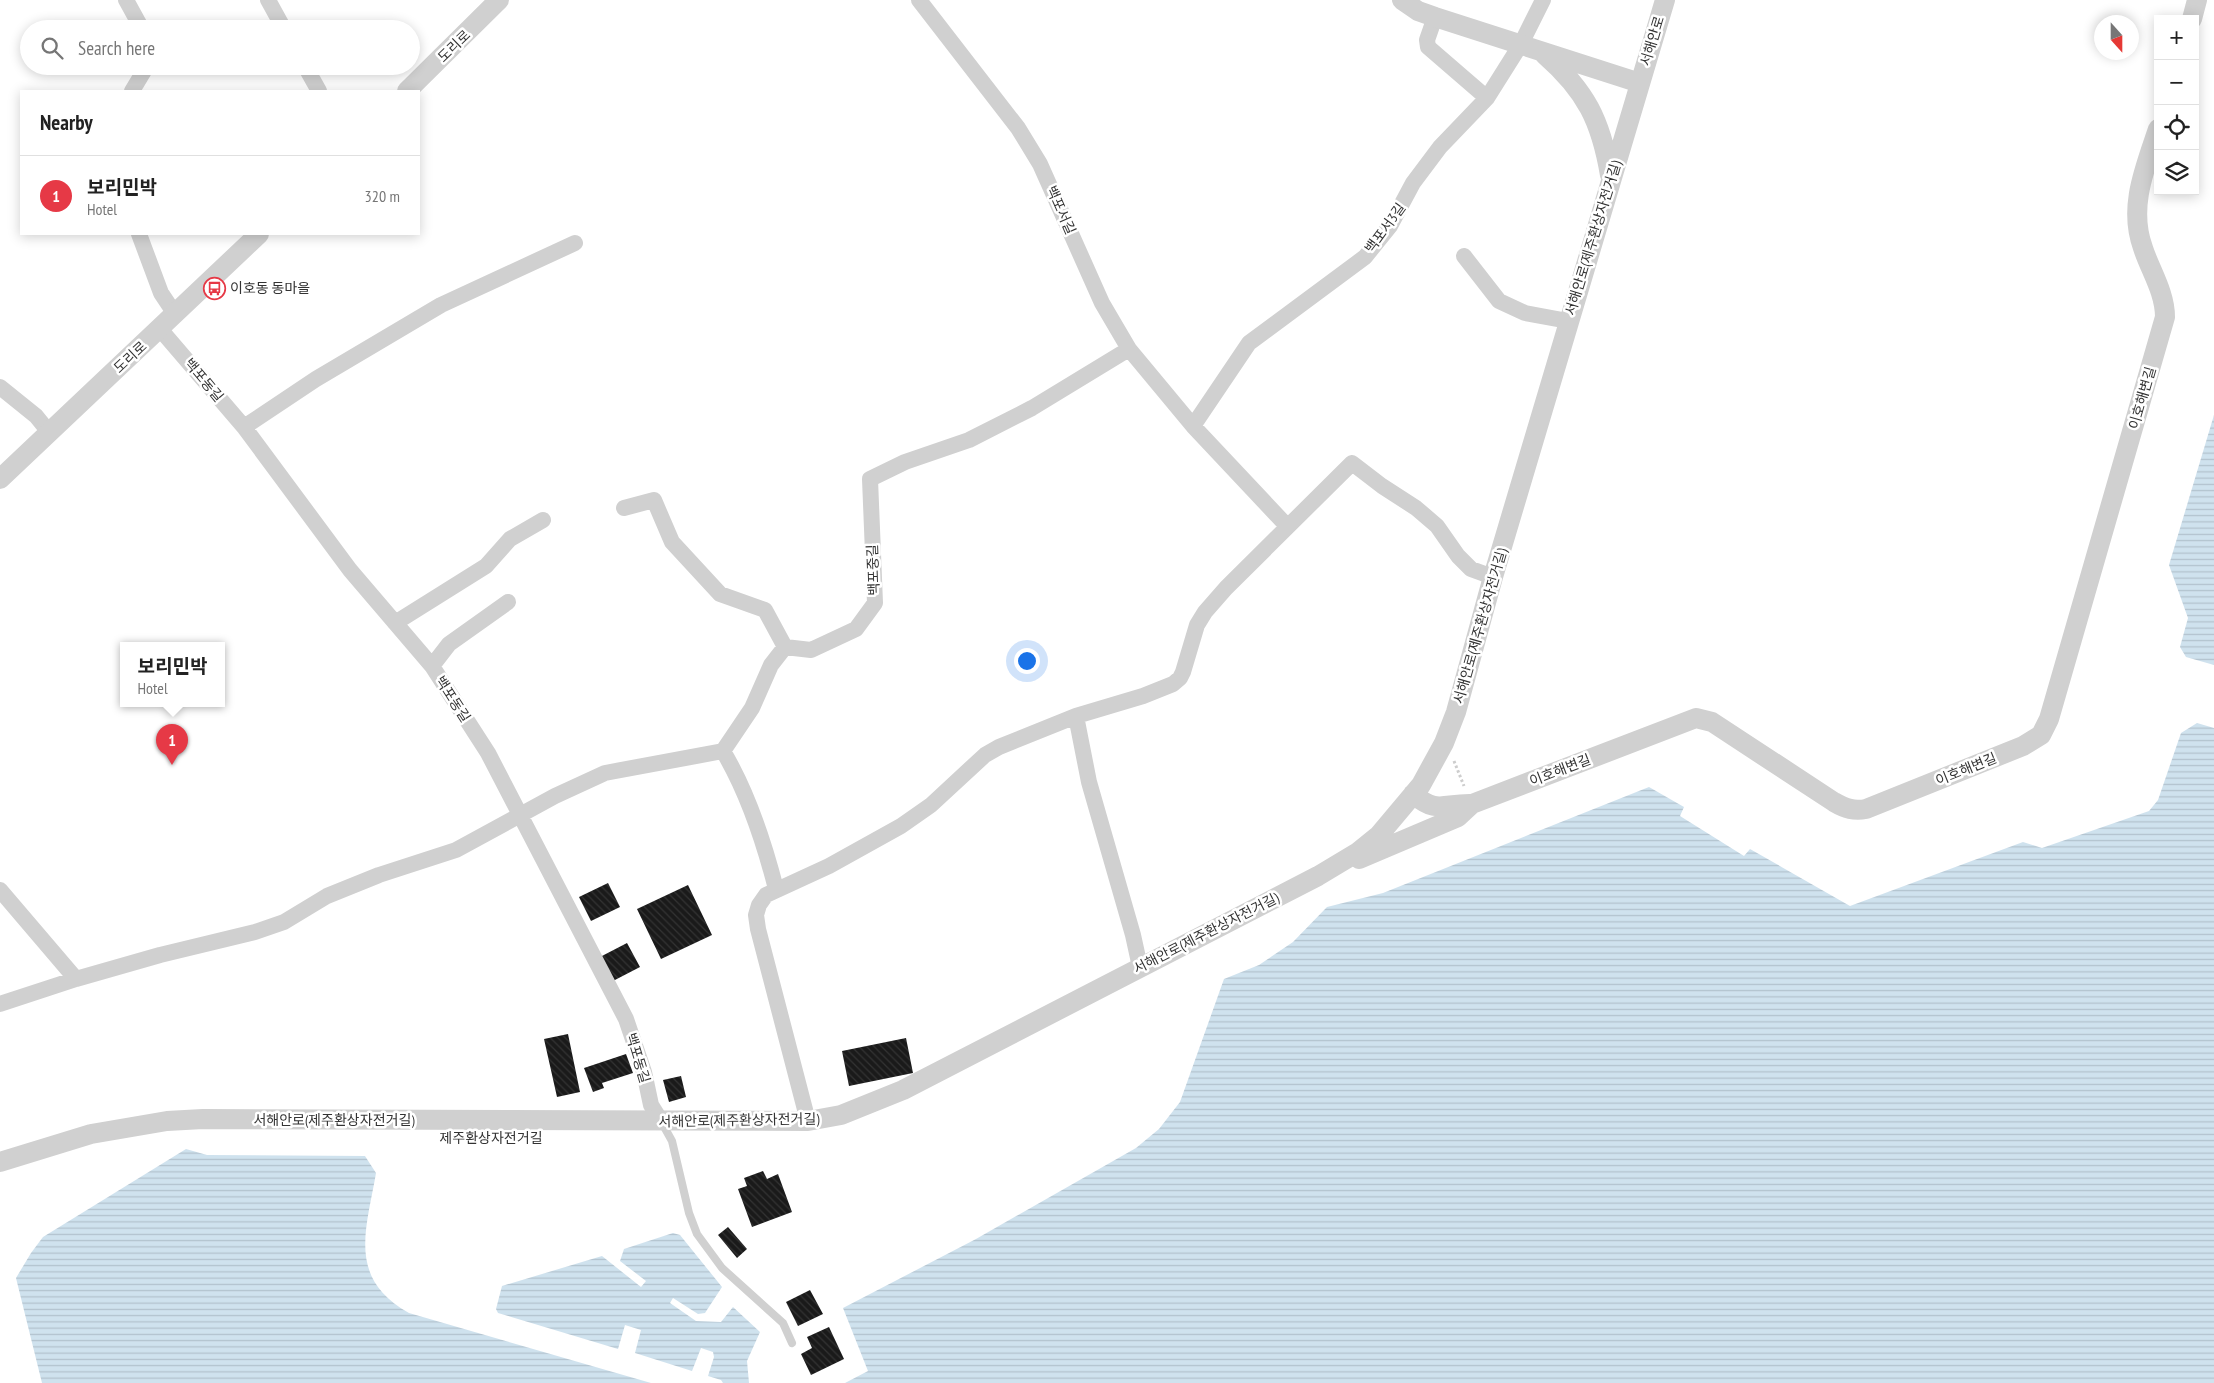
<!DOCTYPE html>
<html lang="en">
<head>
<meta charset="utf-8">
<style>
	:root { --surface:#fff; --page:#f2f2f2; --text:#222; --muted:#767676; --line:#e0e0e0; --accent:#e63946 }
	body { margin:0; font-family:"PT Sans Narrow","Noto Sans KR",sans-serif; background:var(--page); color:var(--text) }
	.controls { position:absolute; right:15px; top:15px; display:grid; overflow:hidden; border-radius:0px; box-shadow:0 2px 12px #0003 }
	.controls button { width:45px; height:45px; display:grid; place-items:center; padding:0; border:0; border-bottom:1px solid var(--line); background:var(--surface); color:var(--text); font:25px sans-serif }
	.compass { position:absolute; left:2094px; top:15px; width:45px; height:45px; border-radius:50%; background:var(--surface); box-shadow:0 2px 12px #0003; rotate:159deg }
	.you { position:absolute; left:1026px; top:660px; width:18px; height:18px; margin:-12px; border:4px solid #fff; border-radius:50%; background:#1a73e8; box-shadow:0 0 0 8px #1a73e833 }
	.badge { display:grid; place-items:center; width:32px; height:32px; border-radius:50%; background:var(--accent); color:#fff; font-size:16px; font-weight:700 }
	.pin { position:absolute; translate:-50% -41px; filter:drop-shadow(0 1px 2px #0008) }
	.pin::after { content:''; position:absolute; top:26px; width:18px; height:15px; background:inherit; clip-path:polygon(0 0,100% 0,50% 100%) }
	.popup { position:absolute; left:120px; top:642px; width:105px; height:65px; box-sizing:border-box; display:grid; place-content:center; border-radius:0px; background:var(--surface); filter:drop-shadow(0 1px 4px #0005); font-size:16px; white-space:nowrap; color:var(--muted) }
	.popup b { font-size:19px; color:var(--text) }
	.popup::after { content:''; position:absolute; left:50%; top:100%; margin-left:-10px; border:10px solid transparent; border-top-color:var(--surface) }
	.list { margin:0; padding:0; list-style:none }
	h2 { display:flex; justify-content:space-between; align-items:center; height:65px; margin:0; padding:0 20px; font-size:21px }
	h2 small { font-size:16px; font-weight:400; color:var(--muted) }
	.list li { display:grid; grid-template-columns:32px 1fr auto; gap:15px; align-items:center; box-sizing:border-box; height:80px; padding:0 20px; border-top:1px solid var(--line) }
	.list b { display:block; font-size:19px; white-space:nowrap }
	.list p { margin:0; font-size:16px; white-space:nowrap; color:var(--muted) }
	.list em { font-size:16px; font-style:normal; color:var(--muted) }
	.icon { flex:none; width:28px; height:28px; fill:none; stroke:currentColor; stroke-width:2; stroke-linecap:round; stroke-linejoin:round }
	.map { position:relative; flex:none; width:2214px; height:1383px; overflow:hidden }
	.search { position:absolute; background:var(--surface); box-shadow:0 2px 12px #0003; left:20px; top:20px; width:400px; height:55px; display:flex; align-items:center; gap:12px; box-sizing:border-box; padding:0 18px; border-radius:28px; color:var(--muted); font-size:19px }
	.panel { position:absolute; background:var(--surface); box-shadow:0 2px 12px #0003; left:20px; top:90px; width:400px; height:145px; border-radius:0px }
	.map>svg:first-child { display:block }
	.water { fill:url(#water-rules) }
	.building { fill:url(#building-back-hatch) }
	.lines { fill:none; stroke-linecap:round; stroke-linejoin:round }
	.path { stroke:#cdcdcd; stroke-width:3; stroke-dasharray:2.5 2.5; stroke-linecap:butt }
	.service { stroke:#d0d0d0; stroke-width:8 }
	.minor { stroke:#d0d0d0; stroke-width:16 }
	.tertiary { stroke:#d0d0d0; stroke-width:20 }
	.labels { text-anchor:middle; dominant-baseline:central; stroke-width:5; stroke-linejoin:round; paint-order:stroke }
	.street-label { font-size:14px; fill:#333; stroke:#fff }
	.poi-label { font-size:14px; fill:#333; stroke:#fff; text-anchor:start }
</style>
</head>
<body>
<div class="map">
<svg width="2214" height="1383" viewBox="0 0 2214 1383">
	<defs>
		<pattern id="water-rules" width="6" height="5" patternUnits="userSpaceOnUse" patternTransform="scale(1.25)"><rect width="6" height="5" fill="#cfe2ee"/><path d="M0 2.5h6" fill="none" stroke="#b2c2cd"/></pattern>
		<pattern id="building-back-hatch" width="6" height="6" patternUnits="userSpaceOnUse" patternTransform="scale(1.25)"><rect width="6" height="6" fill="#1a1a1a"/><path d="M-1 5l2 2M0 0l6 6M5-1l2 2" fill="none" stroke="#333"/></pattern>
	</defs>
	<rect width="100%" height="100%" fill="#fff"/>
	<!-- water -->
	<path class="water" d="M 2214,415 L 2214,665 L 2186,657 L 2180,647 L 2188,618 L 2169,565 Z
		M 2197,723 L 2214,728 L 2214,1383 L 845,1383 L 868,1371 L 843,1308 L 976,1239 L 1136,1148 L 1159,1129 L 1180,1102 L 1224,979 L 1259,965 L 1293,942 L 1327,907 L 1383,893 L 1649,787 L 1684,807 L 1680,816 L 1744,856 L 1750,849 L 1850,906 L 2023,842 L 2042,848 L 2149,811 L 2158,800 L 2181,733 Z
		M 186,1149 L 207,1155 L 365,1156 L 376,1173 C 366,1231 347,1278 409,1313 L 651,1383 L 42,1383 L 16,1278 L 31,1253 L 43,1237 Z
		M 673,1233 L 680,1235 L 722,1287 L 705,1313 L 698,1314 L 673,1298 L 670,1303 L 696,1321 L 721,1322 L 733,1307 L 760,1332 L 747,1361 L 749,1383 L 723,1383 L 721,1380 L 708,1376 L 714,1357 L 713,1352 L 701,1348 L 692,1371 L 635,1353 L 641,1330 L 625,1325 L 618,1349 L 498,1313 L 496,1309 L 502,1286 L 602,1256 L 641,1287 L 646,1281 L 620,1261 L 624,1249 Z"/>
	<!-- building -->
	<path class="building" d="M 608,883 L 620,907 L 591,921 L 579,897 Z
		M 688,885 L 712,935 L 661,959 L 637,909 Z
		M 627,943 L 640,967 L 613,981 L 600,957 Z
		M 568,1034 L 580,1092 L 557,1097 L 544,1039 Z
		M 906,1038 L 913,1073 L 849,1086 L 842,1051 Z
		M 626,1054 L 633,1073 L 602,1083 L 604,1088 L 593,1092 L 584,1068 Z
		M 681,1076 L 686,1097 L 669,1102 L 663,1080 Z
		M 763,1171 L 767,1179 L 778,1174 L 792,1212 L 752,1227 L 738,1189 L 747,1186 L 744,1178 Z
		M 728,1227 L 747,1249 L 737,1258 L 718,1235 Z
		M 810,1290 L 823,1314 L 798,1326 L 786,1302 Z
		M 829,1327 L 844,1359 L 811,1375 L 801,1354 L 812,1348 L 807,1337 Z"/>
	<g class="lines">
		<!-- path -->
		<path class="path" d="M 1454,761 L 1464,786"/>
		<!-- service -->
		<path class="service" d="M 662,1123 L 672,1141 L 689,1213 L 697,1234 L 722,1268 L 783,1323 L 792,1343"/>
		<!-- minor -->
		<path class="minor" d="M 126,0 L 142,29
			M 268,0 L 284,29
			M 919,0 L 1018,128 L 1040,164 L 1102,303 L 1129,349 L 1193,426 L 1287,526
			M 1435,17 L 1427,40 L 1428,47 L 1487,98
			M 305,66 L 319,91
			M 132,91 L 147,66
			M 139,234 L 161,293 L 175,314
			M 1464,256 L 1499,301 L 1525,313 L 1568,321
			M 160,329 L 244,427 L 350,570 L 432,666 L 488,753 L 626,1019 L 644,1072 L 651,1105 L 661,1121
			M 0,387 L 36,416 L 49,432
			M 1193,426 L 1249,343 L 1365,257 L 1390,226 L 1413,183 L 1440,147 L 1487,98 L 1521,44 L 1543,0
			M 244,427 L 316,379 L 441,305 L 575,243
			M 624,508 L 654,500 L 672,542 L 720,594 L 765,610 L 785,647
			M 395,623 L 486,566 L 510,539 L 543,520
			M 432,666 L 449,644 L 508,602
			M 1076,716 L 1089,782 L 1133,935 L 1140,967
			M 776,889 C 764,842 748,793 723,751 L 752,708 L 771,665 L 785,647 L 811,650 L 856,629 L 875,603 L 870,479 L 905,462 L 969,440 L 1032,408 L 1129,349
			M 0,890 L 76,979
			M 0,1004 L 76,979 L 160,955 L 255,932 L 284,922 L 327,896 L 379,875 L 456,850 L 555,796 L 605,773 L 723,751
			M 808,1121 L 758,929 L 756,915 L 759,905 L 766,895 L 829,866 L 901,826 L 931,805 L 985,755 L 999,747 L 1076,716 L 1143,696 L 1173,684 L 1180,678 L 1183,672 L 1197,625 L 1205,612 L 1226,588 L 1352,463 L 1382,486 L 1416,508 L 1437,526 L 1458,556 L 1471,569 L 1493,577"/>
		<!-- tertiary -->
		<path class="tertiary" d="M 1402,0 L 1418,11 L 1435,17 L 1640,83
			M 2192,19 L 2197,0
			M 1545,55 C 1586,91 1601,121 1610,175
			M 407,91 L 499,0
			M 0,479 L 259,234
			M 1413,794 C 1438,815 1443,803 1472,804
			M 1359,859 L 1458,817 L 1472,804 L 1696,718 L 1712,722 L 1834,802 C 1846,809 1854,811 1866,809 L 2023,746 L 2041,735 L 2049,719 L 2165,317 C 2165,292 2150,270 2143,248 C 2128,207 2145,168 2158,129
			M 0,1162 L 91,1134 L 167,1121 L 203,1119 L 808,1121 L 841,1115 L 903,1090 L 1318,876 L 1358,852 L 1379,835 L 1421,785 L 1444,743 L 1456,712 L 1493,577 L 1665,0"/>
	</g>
	<!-- icons -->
	<defs>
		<symbol id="bus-ring" viewBox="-11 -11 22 22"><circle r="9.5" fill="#fff" stroke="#e63946" stroke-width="1.5"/><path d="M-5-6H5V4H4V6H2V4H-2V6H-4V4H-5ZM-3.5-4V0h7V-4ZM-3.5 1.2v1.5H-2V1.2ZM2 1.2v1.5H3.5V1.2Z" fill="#e63946"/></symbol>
	</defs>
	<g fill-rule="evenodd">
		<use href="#bus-ring" x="202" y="276" width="25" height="25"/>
	</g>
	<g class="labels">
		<!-- street labels -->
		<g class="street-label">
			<text transform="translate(1652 41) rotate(-73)">서해안로</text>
			<text transform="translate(454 46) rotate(-44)">도리로</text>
			<text transform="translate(1061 210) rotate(66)">백포서길</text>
			<text transform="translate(1385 228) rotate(-54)">백포서3길</text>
			<text transform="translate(1593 238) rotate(-73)">서해안로(제주환상자전거길)</text>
			<text transform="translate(130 357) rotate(-43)">도리로</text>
			<text transform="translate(204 380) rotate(50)">백포동길</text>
			<text transform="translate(2142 398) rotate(-74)">이호해변길</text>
			<text transform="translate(873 570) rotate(-92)">백포중길</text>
			<text transform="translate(1480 626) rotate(-74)">서해안로(제주환상자전거길)</text>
			<text transform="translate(453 699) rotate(57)">백포동길</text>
			<text transform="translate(1966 769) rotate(-22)">이호해변길</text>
			<text transform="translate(1560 770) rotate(-21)">이호해변길</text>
			<text transform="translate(1206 933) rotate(-27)">서해안로(제주환상자전거길)</text>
			<text transform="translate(638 1058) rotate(73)">백포동길</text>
			<text x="334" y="1120">서해안로(제주환상자전거길)</text>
			<text transform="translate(739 1120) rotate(-1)">서해안로(제주환상자전거길)</text>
			<text x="491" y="1138">제주환상자전거길</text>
		</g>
		<!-- poi labels -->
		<g class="poi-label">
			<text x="230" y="288">이호동 동마을</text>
		</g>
	</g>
</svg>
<div class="controls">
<button>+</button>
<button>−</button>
<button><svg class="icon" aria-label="locate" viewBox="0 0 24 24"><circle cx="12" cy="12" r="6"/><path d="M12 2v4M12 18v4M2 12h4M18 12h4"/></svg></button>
<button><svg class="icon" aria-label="layers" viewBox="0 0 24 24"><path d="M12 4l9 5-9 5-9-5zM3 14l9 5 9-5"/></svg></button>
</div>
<svg class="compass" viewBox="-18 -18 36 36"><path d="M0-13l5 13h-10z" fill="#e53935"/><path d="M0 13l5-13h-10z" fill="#767676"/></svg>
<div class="you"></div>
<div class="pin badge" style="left:172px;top:765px">1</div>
<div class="popup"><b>보리민박</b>Hotel</div>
<div class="search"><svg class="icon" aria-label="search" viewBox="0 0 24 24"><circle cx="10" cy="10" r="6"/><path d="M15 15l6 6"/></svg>Search here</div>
<section class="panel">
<h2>Nearby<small></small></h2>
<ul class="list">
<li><span class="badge">1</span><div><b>보리민박</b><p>Hotel</p></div><em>320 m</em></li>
</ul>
</section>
</div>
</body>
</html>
